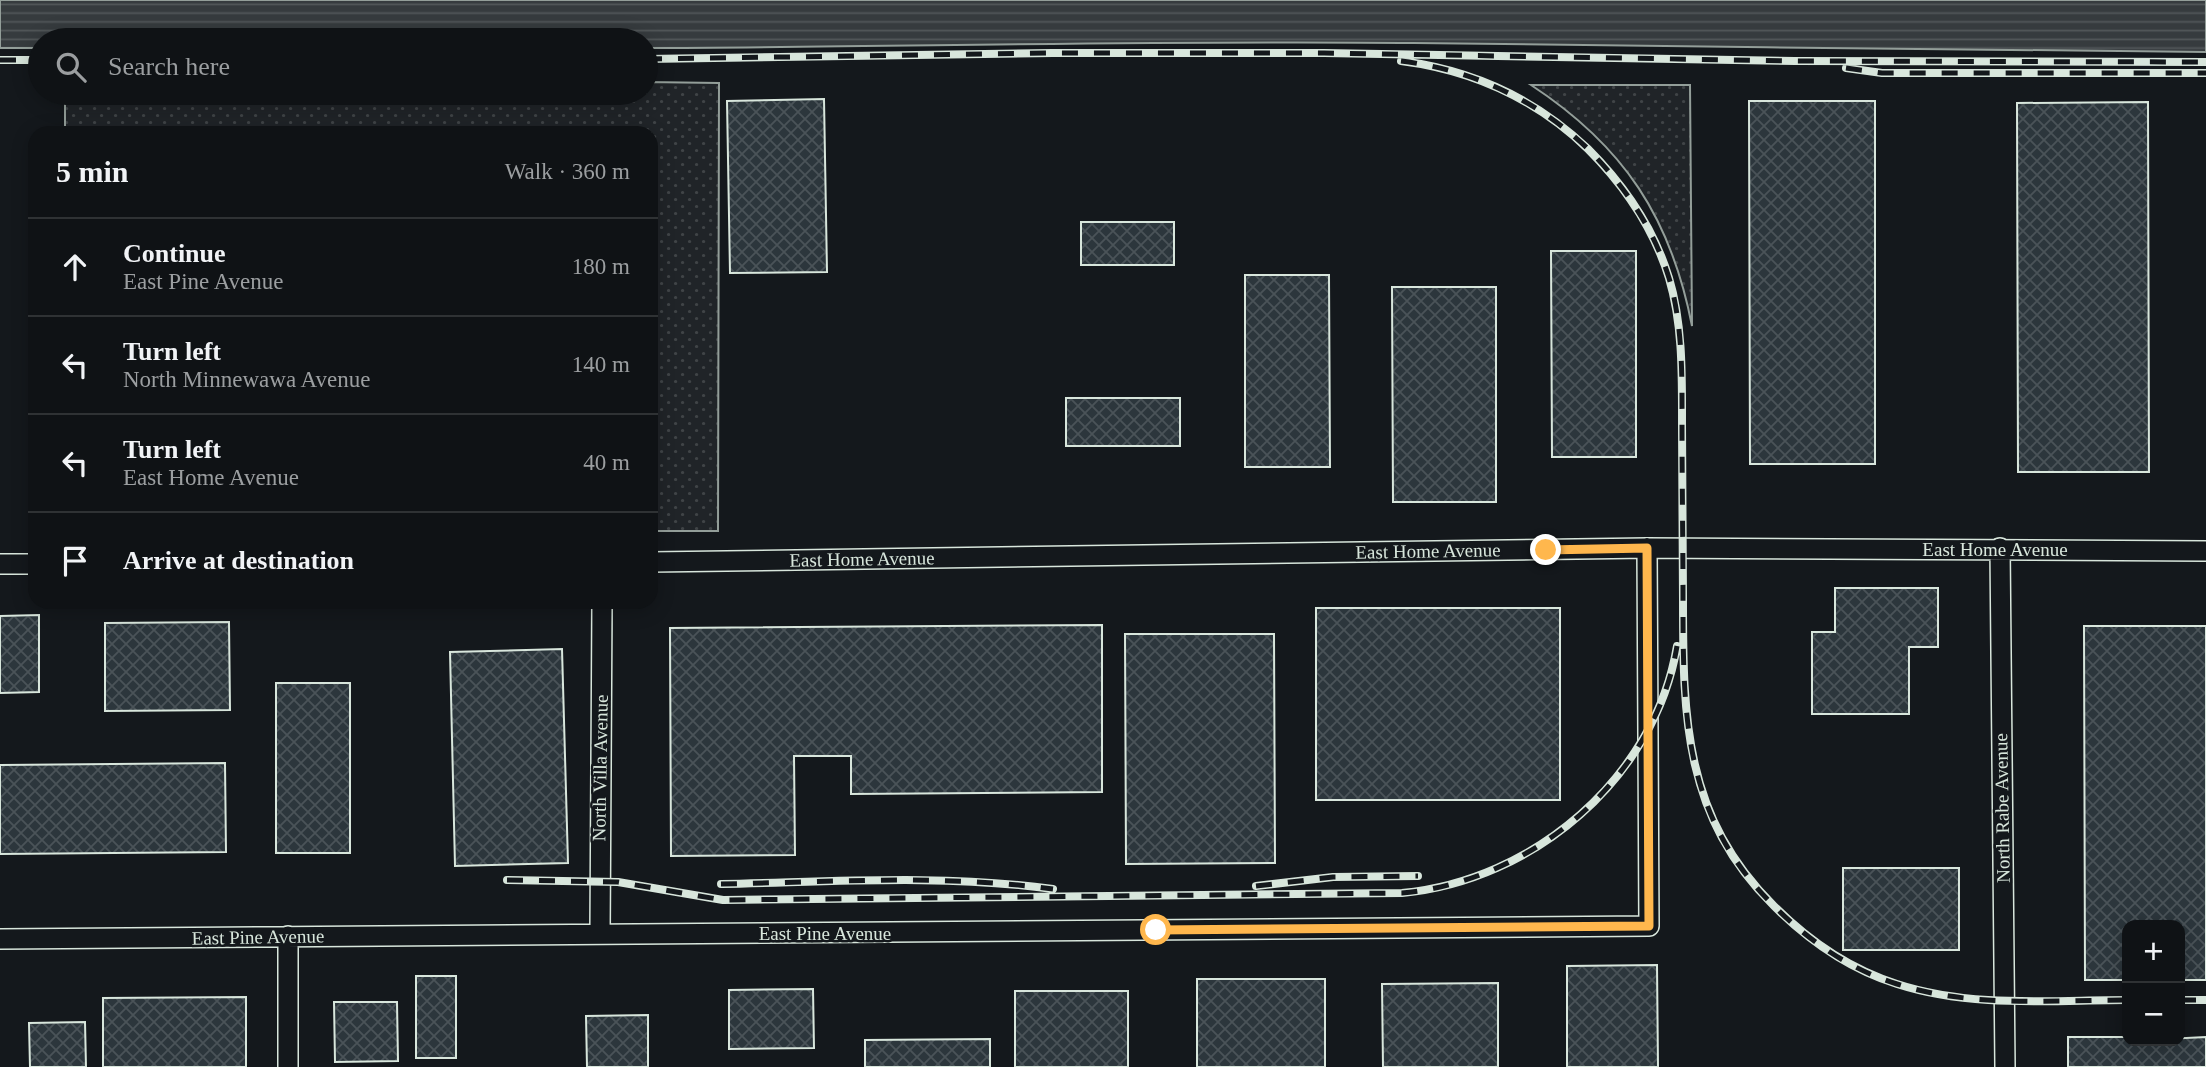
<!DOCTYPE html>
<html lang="en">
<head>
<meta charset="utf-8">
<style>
	:root { --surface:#0f1215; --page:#1d2022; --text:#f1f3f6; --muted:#9b9ea0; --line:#2f3234 }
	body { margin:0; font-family:"Times New Roman",serif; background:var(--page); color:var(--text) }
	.controls { position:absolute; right:21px; bottom:21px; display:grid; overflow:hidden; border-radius:14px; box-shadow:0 4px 18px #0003 }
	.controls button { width:63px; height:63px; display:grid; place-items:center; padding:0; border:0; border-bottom:2px solid var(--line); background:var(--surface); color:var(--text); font:35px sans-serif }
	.stop { position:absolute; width:21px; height:21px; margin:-16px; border:5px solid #ffb74d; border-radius:50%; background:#fff }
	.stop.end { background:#ffb74d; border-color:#fff; box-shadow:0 2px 7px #0008 }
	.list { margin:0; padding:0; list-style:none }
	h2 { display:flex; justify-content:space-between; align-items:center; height:91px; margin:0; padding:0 28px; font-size:30px }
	h2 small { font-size:23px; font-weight:400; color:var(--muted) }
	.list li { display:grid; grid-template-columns:46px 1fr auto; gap:21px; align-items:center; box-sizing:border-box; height:98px; padding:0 28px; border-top:2px solid var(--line) }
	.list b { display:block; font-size:26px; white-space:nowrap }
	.list p { margin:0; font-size:23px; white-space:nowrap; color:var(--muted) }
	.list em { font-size:23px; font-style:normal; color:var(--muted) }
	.icon { flex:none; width:38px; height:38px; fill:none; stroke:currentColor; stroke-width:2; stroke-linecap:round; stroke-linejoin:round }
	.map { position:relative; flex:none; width:2206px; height:1067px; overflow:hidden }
	.search { position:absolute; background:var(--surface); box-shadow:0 4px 18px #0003; left:28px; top:28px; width:630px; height:77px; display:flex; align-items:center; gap:18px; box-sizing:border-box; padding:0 24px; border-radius:38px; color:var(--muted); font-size:26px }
	.panel { position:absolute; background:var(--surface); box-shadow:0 4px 18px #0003; left:28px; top:126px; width:630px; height:483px; border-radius:21px }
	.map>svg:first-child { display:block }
	.grass { fill:url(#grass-dots); stroke:#939e99; stroke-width:2 }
	.water { fill:url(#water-rules); stroke:#939e99; stroke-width:2 }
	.building { fill:url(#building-cross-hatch); stroke:#d8e6dc; stroke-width:2 }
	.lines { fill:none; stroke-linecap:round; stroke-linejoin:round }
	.minor-casing { stroke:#d8e6dc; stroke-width:22 }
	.minor { stroke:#14181c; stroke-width:19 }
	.rail-casing { stroke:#d8e6dc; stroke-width:8 }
	.rail { stroke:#14181c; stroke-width:5; stroke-dasharray:16; stroke-linecap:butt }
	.route { stroke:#ffb74d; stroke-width:9 }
	.labels { text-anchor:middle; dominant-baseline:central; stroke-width:5; stroke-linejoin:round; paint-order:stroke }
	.street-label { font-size:19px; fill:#d8e6dc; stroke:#14181c }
</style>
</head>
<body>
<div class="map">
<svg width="2206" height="1067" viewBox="0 0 2206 1067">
	<defs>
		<pattern id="grass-dots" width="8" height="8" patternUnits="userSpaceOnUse" patternTransform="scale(1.75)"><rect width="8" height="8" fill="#202428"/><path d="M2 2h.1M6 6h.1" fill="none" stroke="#404447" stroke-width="1.8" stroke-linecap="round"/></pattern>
		<pattern id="water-rules" width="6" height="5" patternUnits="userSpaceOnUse" patternTransform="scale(1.75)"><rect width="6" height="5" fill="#363b3e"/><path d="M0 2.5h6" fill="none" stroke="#525759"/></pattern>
		<pattern id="building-cross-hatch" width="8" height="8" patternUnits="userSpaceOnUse" patternTransform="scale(1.75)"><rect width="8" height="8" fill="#2c363c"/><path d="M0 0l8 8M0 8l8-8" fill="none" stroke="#4a5358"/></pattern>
	</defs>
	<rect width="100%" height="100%" fill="#14181c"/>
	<!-- grass -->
	<path class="grass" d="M 646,82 L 719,83 L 718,531 L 651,531 L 651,133 L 65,133 L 65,93 L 646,93 Z
		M 1531,85 L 1690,85 L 1692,326 C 1671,218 1624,146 1531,85 Z"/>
	<!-- water -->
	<path class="water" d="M 0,0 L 2206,0 L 2206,52 C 1942,51 1678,45 1414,43 C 1158,40 902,47 646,48 L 646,40 L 40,40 L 40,48 L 0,48 Z"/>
	<!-- building -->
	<path class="building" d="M 824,99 L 827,272 L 730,273 L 727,101 Z
		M 1749,101 L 1875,101 L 1875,464 L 1750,464 Z
		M 2148,102 L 2149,472 L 2018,472 L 2017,103 Z
		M 1081,222 L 1174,222 L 1174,265 L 1081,265 Z
		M 1551,251 L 1636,251 L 1636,457 L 1552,457 Z
		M 1245,275 L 1329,275 L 1330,467 L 1245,467 Z
		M 1392,287 L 1496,287 L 1496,502 L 1393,502 Z
		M 1066,398 L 1180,398 L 1180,446 L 1066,446 Z
		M 1835,588 L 1938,588 L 1938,647 L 1909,647 L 1909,714 L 1812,714 L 1812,632 L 1835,632 Z
		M 1316,608 L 1560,608 L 1560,800 L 1316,800 Z
		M 39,615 L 39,692 L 0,693 L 0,616 Z
		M 229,622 L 230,710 L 105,711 L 105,623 Z
		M 1102,625 L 1102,792 L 851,794 L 851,756 L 794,756 L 795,855 L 671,856 L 670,628 Z
		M 2084,626 L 2206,626 L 2206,980 L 2180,980 L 2180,925 L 2127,925 L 2127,980 L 2085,980 Z
		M 1125,634 L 1274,634 L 1275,863 L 1126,864 Z
		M 562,649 L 568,863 L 455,866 L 450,652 Z
		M 276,683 L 350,683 L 350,853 L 276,853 Z
		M 225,763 L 226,852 L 0,854 L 0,765 Z
		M 1843,868 L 1959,868 L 1959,950 L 1843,950 Z
		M 1657,965 L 1658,1067 L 1567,1067 L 1567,966 Z
		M 416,976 L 456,976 L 456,1058 L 416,1058 Z
		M 1197,979 L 1325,979 L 1325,1067 L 1197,1067 Z
		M 1498,983 L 1498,1067 L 1383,1067 L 1382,984 Z
		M 813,989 L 814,1048 L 729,1049 L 729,990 Z
		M 1015,991 L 1128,991 L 1128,1067 L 1015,1067 Z
		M 246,997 L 246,1067 L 103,1067 L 103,998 Z
		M 334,1002 L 397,1002 L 398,1061 L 335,1062 Z
		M 648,1015 L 648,1067 L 587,1067 L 586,1016 Z
		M 85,1022 L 86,1067 L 30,1067 L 29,1023 Z
		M 2068,1037 L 2127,1037 L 2127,1041 L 2206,1037 L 2206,1067 L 2068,1067 Z
		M 990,1039 L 990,1067 L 865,1067 L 865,1040 Z"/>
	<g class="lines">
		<defs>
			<path id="minor" d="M 2000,548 L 2005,1067
				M 651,562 L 1647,548 L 2206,551
				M 0,564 L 35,564
				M 600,934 L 602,602
				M 288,936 L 288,1067
				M 0,939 L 1649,926 L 1647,548"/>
		</defs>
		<!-- minor casing -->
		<use href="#minor" class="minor-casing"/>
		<!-- minor -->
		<use href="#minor" class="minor"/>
		<defs>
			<path id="rail" d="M 646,59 L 1053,53 L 1324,53 L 1795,61 L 2206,62
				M 0,60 L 40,60
				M 1401,61 C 1472,70 1536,99 1588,149 C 1624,185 1654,229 1669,278 C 1683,325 1682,376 1682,425 C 1682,483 1683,542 1683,600 C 1683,718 1684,817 1774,906 C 1809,941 1849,969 1897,984 C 1971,1008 2051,1000 2127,1000
				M 1846,68 L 1882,73 L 2206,73
				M 507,880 L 618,882 L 723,900 L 1402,893 C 1533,881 1655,778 1677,646
				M 721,884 C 831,882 943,874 1053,889
				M 1256,886 L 1333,877 L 1418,876
				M 2180,1000 L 2206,1000"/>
		</defs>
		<!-- rail casing -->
		<use href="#rail" class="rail-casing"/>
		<!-- rail -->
		<use href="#rail" class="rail"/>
	</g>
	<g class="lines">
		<!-- route -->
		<path class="route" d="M 1156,930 L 1649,926 L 1647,548 L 1546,550"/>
	</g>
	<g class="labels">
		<!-- street labels -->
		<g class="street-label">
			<text x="1995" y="549">East Home Avenue</text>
			<text transform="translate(1428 551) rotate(-1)">East Home Avenue</text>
			<text transform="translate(862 559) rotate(-1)">East Home Avenue</text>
			<text transform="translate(600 768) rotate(-89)">North Villa Avenue</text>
			<text transform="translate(2002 808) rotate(-91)">North Rabe Avenue</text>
			<text x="825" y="933">East Pine Avenue</text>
			<text transform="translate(258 937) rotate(-1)">East Pine Avenue</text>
		</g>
	</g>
</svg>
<div class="controls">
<button>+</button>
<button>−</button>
</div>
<div class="stop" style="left:1156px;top:930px"></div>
<div class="stop end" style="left:1546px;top:550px"></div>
<div class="search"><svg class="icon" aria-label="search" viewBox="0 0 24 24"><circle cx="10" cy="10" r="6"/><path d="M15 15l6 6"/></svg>Search here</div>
<section class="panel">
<h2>5 min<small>Walk · 360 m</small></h2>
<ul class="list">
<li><svg class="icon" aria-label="ahead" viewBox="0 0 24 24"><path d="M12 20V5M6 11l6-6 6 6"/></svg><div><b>Continue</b><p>East Pine Avenue</p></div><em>180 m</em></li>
<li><svg class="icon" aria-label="left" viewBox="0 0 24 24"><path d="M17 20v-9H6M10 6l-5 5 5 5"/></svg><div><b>Turn left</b><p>North Minnewawa Avenue</p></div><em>140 m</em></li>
<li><svg class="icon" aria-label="left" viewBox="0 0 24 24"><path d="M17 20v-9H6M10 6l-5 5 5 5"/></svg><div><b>Turn left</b><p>East Home Avenue</p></div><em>40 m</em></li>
<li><svg class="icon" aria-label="arrive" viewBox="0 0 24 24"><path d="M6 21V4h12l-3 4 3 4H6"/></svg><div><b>Arrive at destination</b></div></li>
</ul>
</section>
</div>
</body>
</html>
